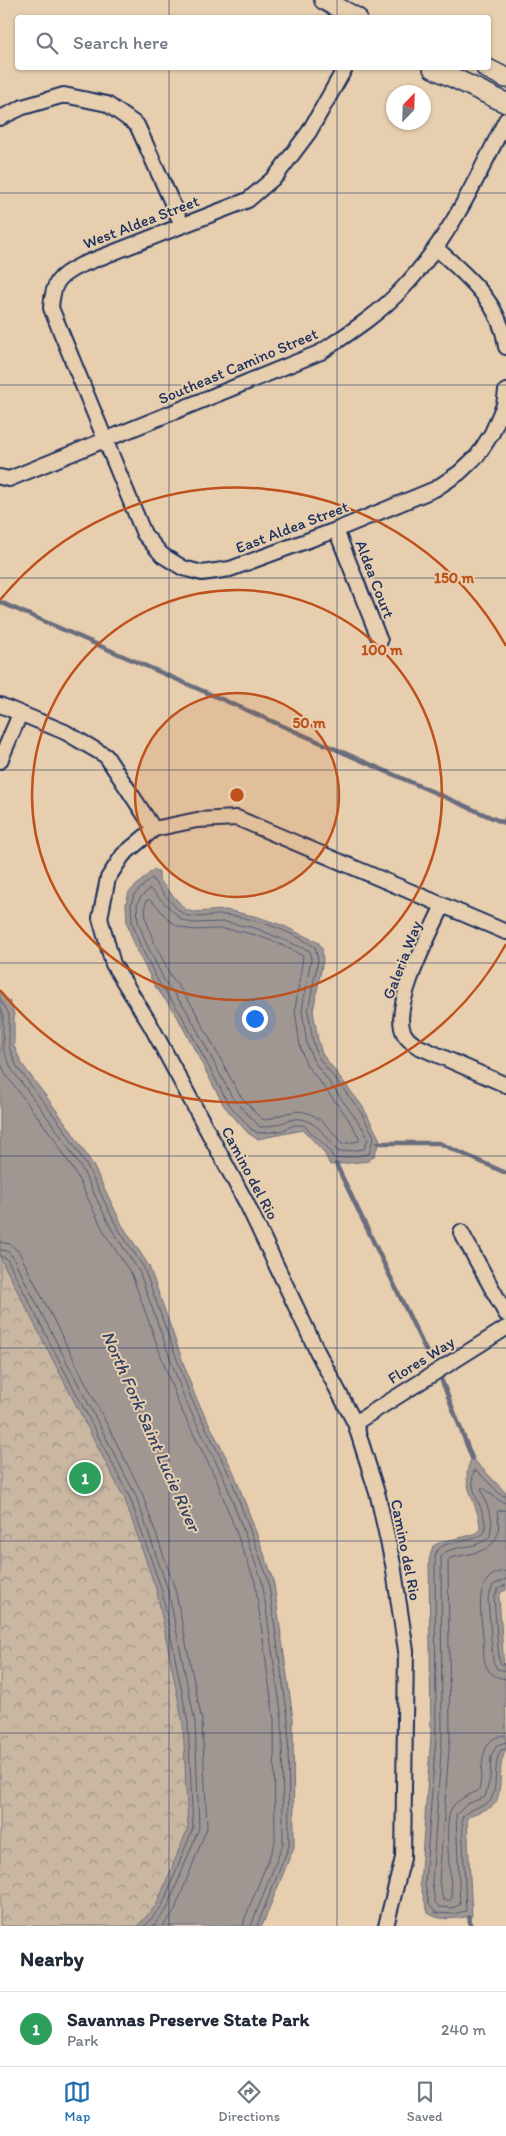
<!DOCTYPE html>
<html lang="en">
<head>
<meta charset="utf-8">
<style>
	:root { --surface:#fff; --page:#f6f6f7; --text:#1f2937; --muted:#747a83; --line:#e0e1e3; --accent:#1f6fb2 }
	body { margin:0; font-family:Itim,sans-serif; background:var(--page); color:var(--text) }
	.compass { position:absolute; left:386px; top:85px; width:45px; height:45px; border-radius:50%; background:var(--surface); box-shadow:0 1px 4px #0004; rotate:23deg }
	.you { position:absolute; left:254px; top:1018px; width:18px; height:18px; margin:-12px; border:4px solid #fff; border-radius:50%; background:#1a73e8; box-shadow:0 0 0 8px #1a73e833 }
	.badge { display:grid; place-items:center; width:32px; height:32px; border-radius:50%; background:var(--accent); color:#fff; font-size:16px; font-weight:700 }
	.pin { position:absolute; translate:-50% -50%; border:2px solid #fff; box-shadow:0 1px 5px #0006 }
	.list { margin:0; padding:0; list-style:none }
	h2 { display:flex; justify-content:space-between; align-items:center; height:65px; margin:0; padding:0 20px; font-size:21px }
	h2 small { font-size:16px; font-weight:400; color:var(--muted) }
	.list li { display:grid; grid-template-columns:32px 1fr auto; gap:15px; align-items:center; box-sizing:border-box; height:75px; padding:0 20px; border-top:1px solid var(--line) }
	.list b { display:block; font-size:19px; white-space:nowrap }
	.list p { margin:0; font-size:16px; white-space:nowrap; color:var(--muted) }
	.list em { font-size:16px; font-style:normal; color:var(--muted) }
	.icon { flex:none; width:28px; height:28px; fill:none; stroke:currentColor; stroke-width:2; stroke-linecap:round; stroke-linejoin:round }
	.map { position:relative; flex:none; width:506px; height:1926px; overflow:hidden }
	.search { position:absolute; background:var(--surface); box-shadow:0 1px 4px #0004; left:15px; right:15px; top:15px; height:55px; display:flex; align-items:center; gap:12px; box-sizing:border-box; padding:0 18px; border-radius:5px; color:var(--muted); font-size:19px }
	.sheet { height:140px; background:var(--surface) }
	nav { display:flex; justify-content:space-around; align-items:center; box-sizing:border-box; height:70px; border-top:1px solid var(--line); background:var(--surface); font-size:14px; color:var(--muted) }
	nav a { display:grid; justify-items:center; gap:2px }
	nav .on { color:var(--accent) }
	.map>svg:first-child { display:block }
	.park { fill:url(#park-crowns); stroke:#727380 }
	.water { fill:#a09793; stroke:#6b6d7e }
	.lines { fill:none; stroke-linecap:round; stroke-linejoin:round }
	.shore { stroke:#505973; stroke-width:1 }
	.stream { stroke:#6b6d7e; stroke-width:4.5 }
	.minor-casing { stroke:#1b2f5e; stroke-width:18 }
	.secondary-casing { stroke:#1b2f5e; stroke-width:22 }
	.minor { stroke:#e6ceae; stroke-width:14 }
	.secondary { stroke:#e6ceae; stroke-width:19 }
	.grid { fill:none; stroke:#1b2f5e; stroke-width:1; stroke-opacity:0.55 }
	.ring { fill:none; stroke:#bf511c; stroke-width:2.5 }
	.labels { text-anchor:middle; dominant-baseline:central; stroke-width:4; stroke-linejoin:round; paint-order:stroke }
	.street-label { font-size:16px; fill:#1b2f5e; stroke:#e6ceae }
	.water-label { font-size:18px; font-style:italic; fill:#2f3f66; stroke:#e6ceae }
	.centre { fill:#bf511c; stroke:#e6ceae; stroke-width:2.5 }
	.ring-label { font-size:15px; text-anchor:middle; font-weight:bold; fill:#bf511c; stroke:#e6ceae; stroke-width:4; stroke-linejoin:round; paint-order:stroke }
</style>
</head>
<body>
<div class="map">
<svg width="506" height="1926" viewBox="0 0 506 1926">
	<defs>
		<pattern id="park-crowns" width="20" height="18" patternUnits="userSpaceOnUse" patternTransform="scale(1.25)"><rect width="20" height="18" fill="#c9b7a2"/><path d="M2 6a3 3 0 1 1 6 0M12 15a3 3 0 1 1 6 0" fill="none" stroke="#a29587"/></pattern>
	</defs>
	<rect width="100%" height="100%" fill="#e6ceae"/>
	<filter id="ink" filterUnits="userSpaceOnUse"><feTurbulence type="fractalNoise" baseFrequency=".02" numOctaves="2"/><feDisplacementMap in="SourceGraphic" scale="10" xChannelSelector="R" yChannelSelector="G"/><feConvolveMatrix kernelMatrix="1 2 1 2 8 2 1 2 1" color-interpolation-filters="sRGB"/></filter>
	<g filter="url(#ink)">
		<!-- park -->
		<path class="park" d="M 0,1139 L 236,1597 L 196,1926 L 0,1926 Z"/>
		<!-- water -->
		<path class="water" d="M 154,869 L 159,872 L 159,880 L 185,909 L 193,912 L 226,910 L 258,917 L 284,926 L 319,943 L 322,949 L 323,960 L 313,1011 L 318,1040 L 322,1054 L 363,1107 L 380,1140 L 374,1156 L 368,1161 L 330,1165 L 324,1152 L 303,1130 L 257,1139 L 248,1133 L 224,1106 L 177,1016 L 155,986 L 135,947 L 127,923 L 126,904 L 129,892 Z
			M 0,992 L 10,1002 L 14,1014 L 14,1046 L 22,1064 L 68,1126 L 93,1165 L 122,1225 L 149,1266 L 195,1396 L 234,1473 L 273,1578 L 293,1718 L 294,1847 L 262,1926 L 138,1926 L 157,1904 L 188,1828 L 183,1724 L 157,1592 L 125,1500 L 0,1257 Z
			M 472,1458 L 506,1493 L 506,1590 L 501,1592 L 499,1598 C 503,1647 506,1698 506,1746 C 505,1753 502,1758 501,1765 C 500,1777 501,1791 496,1802 C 491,1811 475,1811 467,1818 L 472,1916 C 456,1918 441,1922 428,1913 L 420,1884 L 431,1736 L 429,1560 L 433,1546 C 447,1537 468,1540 480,1530 C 481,1505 457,1484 472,1458 Z"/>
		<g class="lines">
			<!-- shore -->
			<path class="shore" d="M 152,878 C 157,886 174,907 182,913 C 193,921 211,914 224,915 C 254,917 290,931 315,947 L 318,960 L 308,1011 L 313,1042 L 318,1057 L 359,1109 L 374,1136 L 369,1154 L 334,1159 L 328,1148 L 303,1125 L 294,1125 L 281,1131 L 258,1133 L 251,1129 L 228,1103 L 181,1014 L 159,983 L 140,945 L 132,922 L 131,904 L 134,895 Z
				M 150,889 L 182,920 L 192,923 L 225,922 L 255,928 L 310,951 L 311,959 L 302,1010 L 307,1044 L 313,1060 L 362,1127 L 368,1138 L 364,1149 L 338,1152 C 328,1138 311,1113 291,1120 C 280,1123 272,1127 260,1127 L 233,1099 L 187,1011 L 164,980 L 146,943 L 138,921 L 137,905 L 140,898 Z
				M 147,900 L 150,900 C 160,907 166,921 178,926 C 193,933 208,928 223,929 C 250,931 280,942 303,956 L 295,1010 L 300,1046 L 306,1064 L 347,1117 L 359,1137 L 359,1141 L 342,1144 C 331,1129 313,1107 292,1112 C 283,1113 275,1118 265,1120 L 260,1118 L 239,1094 L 193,1007 L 171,976 L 153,940 L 146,919 L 145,906 Z
				M 0,999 L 9,1014 L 9,1047 L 17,1067 L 64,1129 L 88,1168 L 117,1227 L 144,1268 L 191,1398 L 230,1476 L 268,1579 L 288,1719 L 289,1846 L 257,1926
				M 0,1008 L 3,1015 L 3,1049 L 12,1070 L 59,1133 L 83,1171 L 112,1230 L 139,1271 L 185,1400 L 224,1478 L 262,1581 L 282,1719 L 283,1844 L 251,1926
				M 0,1061 L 6,1075 L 53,1137 L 76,1174 L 105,1234 L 132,1275 L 178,1403 L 217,1481 L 255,1582 L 274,1720 L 275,1843 L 245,1918 L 243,1926
				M 0,1242 L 10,1244 L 19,1252 L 142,1493 L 175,1589 L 202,1721 L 207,1828 L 174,1912 L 163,1926
				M 0,1250 L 7,1251 L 12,1256 L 136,1496 L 168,1590 L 195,1722 L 199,1828 L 167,1909 L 153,1926
				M 0,1256 L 7,1259 L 130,1498 L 162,1591 L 188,1723 L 193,1828 L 162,1906 L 145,1926
				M 506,1496 L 501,1495 L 477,1471 L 474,1471 C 467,1493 488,1510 485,1532 C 472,1546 444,1536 435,1554 L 436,1736 L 425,1884 L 429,1904 L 436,1913 L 453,1914 L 466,1911 L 462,1818 C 469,1806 487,1807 491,1800 C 499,1784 492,1765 501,1750 L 506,1749
				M 506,1503 L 498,1500 L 484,1488 L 481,1488 L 492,1520 L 490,1536 C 476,1551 453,1543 441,1556 L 442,1737 L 432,1883 L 435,1902 L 439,1907 L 452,1908 L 460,1905 L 456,1815 L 467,1804 L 485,1797 L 490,1779 L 491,1756 L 497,1745 L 506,1742
				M 506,1510 L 497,1511 C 505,1551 482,1551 450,1558 L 448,1560 L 450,1736 L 439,1882 L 443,1900 L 450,1900 L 452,1898 C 451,1878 442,1820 453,1806 C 460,1798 470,1795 479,1790 C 484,1771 477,1736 506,1735
				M 506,1571 C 472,1573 481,1614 483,1636 C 484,1647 482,1662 489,1671 C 493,1676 499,1678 506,1679
				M 506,1579 L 493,1585 L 488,1599 L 493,1661 L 497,1669 L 506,1671
				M 506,1585 L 498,1589 L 494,1598 L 499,1660 L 501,1664 L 506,1665"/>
			<!-- stream -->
			<path class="stream" d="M 0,602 L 504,823 L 506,818
				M 378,1143 L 439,1143 L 506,1173
				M 336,1164 L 429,1357
				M 442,1381 L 472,1458
				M 469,1917 L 471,1926"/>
			<defs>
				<path id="minor" d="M 345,68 L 309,132 L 276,176 L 248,200 L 81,265 C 58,276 53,282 51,308 L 144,534 L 162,555 L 183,568 L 202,573 L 230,569 L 336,530 L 435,489 L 459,473 L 478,455 L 492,433 L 504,405 L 506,391
					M 0,118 L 23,107 L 64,95 L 107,104 L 137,125 L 182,225
					M 436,248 C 467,276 501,303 506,347
					M 0,477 L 9,479 L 321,352 C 349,333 379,314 402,289 C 449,240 476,180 506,120
					M 336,530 L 380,641
					M 0,705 L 65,732 L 106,756 L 154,829
					M 0,761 L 20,714
					M 443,905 C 430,934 395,999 402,1028 C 404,1037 410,1041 417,1046 L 506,1085
					M 461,1232 L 506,1314
					M 355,1423 L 506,1328
					M 386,1926 L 403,1858 L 406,1651 L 393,1564 L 378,1496 L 355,1423 L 317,1351 L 247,1204 L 150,1024 L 113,964 L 100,918 L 108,878 L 123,855 L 154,829 L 197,820 L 237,818 L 506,932"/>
				<path id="secondary" d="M 324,0 L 357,18
					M 433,68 L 506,103
					M 486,68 L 506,78"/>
			</defs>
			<!-- minor casing -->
			<use href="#minor" class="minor-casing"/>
			<!-- secondary casing -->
			<use href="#secondary" class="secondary-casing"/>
			<!-- minor -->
			<use href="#minor" class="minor"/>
			<!-- secondary -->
			<use href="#secondary" class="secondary"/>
		</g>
	</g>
	<!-- grid -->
	<path class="grid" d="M 169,0 L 169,18M 337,0 L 337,18M 169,68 L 169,1926M 337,68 L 337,1926M 0,193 L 506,193M 0,385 L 506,385M 0,578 L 506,578M 0,770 L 506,770M 0,963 L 506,963M 0,1156 L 506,1156M 0,1348 L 506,1348M 0,1541 L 506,1541M 0,1733 L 506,1733"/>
	<!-- distance rings -->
	<circle cx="237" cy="795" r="102" fill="#bf511c" fill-opacity=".12"/>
	<g class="ring">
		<circle cx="237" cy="795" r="102"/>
		<circle cx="237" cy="795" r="205"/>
		<path d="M506 944A307 307 0 0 1 0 990M0 600A307 307 0 0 1 506 646"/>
	</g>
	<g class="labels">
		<!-- street labels -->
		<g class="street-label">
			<text transform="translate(141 222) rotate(-21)">West Aldea Street</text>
			<text transform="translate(238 366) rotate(-23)">Southeast Camino Street</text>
			<text transform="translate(292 527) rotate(-21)">East Aldea Street</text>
			<text transform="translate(375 579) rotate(69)">Aldea Court</text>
			<text transform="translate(402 960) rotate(-69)">Galeria Way</text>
			<text transform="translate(250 1173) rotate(62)">Camino del Rio</text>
			<text transform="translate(421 1360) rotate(-32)">Flores Way</text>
			<text transform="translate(406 1550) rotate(79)">Camino del Rio</text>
		</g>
		<!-- water labels -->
		<g class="water-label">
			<text transform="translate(151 1431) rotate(66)">North Fork Saint Lucie River</text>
		</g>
	</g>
	<circle cx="237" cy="795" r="8" class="centre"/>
	<g class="ring-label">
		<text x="454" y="583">150 m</text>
		<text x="382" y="655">100 m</text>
		<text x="309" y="728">50 m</text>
	</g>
</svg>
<svg class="compass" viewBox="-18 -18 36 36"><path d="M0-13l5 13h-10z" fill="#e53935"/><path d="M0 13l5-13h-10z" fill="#747a83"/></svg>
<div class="you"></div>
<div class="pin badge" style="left:85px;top:1478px;background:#2e9e5b">1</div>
<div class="search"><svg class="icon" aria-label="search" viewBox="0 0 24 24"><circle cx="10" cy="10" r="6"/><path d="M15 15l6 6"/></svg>Search here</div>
</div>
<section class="sheet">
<h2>Nearby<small></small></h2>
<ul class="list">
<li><span class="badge" style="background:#2e9e5b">1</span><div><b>Savannas Preserve State Park</b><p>Park</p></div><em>240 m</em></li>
</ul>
</section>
<nav>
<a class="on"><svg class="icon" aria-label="map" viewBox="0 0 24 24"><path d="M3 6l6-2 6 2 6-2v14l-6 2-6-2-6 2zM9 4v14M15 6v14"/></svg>Map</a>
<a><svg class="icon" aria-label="directions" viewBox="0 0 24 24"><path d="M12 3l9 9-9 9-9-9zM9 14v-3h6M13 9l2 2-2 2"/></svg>Directions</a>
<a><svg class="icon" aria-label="saved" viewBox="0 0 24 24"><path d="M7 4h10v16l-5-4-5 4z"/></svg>Saved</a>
</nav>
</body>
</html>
